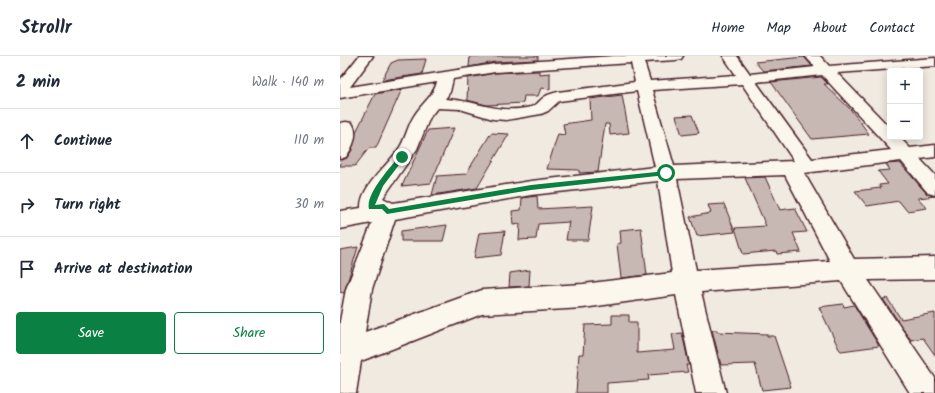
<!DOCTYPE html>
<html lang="en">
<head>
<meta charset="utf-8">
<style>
	:root { --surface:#fff; --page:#f2f2f3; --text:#1f2937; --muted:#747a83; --line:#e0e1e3; --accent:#0b8043 }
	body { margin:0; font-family:Kalam,sans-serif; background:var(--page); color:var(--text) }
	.controls { position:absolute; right:12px; top:12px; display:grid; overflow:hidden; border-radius:4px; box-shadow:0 2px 10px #0003 }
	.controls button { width:36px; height:36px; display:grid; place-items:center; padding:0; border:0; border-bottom:1px solid var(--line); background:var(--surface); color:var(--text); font:20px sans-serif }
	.stop { position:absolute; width:12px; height:12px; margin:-9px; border:3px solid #0b8043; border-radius:50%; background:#fff }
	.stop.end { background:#0b8043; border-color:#fff; box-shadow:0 1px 4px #0008 }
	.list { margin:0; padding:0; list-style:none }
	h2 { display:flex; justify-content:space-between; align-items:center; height:52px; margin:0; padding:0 16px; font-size:17px }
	h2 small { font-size:13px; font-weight:400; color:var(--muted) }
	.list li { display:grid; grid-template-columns:26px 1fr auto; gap:12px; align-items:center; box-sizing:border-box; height:64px; padding:0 16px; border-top:1px solid var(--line) }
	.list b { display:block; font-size:15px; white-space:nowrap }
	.list em { font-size:13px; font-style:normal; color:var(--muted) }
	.actions { display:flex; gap:8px; padding:12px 16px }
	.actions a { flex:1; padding:9px 0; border:1px solid var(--accent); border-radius:4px; text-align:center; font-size:14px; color:var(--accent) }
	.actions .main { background:var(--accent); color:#fff }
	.icon { flex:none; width:22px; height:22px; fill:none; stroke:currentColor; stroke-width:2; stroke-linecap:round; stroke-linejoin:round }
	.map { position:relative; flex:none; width:595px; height:337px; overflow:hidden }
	header { display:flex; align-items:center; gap:24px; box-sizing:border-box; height:56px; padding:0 20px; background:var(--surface); border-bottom:1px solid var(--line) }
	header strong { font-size:19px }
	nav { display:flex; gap:22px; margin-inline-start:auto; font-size:14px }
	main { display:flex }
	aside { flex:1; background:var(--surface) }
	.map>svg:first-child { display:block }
	.building { fill:#c8b8b3; stroke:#4a1f2b }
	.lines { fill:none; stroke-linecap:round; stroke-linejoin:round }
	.minor-casing { stroke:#4a1f2b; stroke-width:3 }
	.minor { fill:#fbf7ec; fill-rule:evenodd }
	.route { fill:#0b8043 }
</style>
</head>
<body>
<header>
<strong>Strollr</strong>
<nav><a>Home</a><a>Map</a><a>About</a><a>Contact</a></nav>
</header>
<main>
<aside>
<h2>2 min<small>Walk · 140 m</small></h2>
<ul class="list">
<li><svg class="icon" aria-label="ahead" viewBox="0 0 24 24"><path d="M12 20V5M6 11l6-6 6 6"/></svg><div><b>Continue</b></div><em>110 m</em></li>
<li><svg class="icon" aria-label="right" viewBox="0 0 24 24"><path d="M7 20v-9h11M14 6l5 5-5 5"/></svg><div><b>Turn right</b></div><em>30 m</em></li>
<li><svg class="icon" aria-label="arrive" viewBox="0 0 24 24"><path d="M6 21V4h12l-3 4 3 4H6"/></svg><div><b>Arrive at destination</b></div></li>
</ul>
<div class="actions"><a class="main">Save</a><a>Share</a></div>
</aside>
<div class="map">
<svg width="595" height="337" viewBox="0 0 595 337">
	<rect width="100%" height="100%" fill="#f0eae0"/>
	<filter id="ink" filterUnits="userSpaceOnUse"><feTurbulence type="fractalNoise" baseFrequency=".025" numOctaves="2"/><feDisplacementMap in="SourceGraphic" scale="8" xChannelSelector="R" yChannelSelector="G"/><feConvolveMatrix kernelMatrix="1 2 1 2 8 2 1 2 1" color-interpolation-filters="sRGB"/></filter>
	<g filter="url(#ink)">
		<!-- building -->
		<path class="building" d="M 130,0 L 198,0 L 198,4 L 155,6 L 129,11 Z
			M 464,1 L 472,10 L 423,15 L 415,6 Z
			M 86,3 L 82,18 L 42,24 L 51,7 L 58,4 Z
			M 199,15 L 199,18 L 210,17 L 210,33 L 201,32 L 198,40 L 184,40 L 183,47 L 147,49 L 127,44 L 128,22 L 155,17 Z
			M 481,21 L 488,28 L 484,28 L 511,54 L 529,78 L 472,83 L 431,26 Z
			M 62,33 L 36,92 L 29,92 L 15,110 L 0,110 L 2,104 L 7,102 L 12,94 L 16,76 L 35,38 Z
			M 282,39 L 289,77 L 270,79 L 269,68 L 265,68 L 258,116 L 239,117 L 239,114 L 207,113 L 218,78 L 225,79 L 223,68 L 251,64 L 250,43 Z
			M 352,59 L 359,77 L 342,79 L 336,60 Z
			M 114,72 L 91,127 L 62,130 L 88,74 Z
			M 151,77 L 169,78 L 137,132 L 92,139 L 97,120 L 126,118 Z
			M 560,107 L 587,138 L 595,140 L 578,142 L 587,152 L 567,155 L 559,145 L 527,150 L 515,135 L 541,132 L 539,129 L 548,128 L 538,115 L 550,114 L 546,108 Z
			M 425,121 L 440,154 L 455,152 L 467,176 L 453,177 L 461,196 L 437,198 L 436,195 L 403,198 L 395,172 L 426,170 L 405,122 Z
			M 197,140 L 198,153 L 253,150 L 248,184 L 226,184 L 229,166 L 198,168 L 196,183 L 179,184 L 180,168 L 173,169 L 172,155 L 181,154 L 182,142 Z
			M 384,148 L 395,176 L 357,180 L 350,161 L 371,157 L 368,149 Z
			M 107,169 L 103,185 L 61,185 L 61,175 Z
			M 301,172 L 307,219 L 281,222 L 277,188 L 281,187 L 280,174 Z
			M 165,175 L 161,199 L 134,202 L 139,177 Z
			M 18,191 L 4,237 L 0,236 L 0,194 Z
			M 190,214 L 189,230 L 169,231 L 170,217 Z
			M 547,242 L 561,263 L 595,257 L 595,299 L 583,282 L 571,284 L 543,243 Z
			M 503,248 L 504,251 L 514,249 L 539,290 L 501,295 L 499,293 L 479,251 Z
			M 272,259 L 289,259 L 289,266 L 297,266 L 297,297 L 335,294 L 332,278 L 342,277 L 349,309 L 346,309 L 348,316 L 308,319 L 309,324 L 267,327 L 267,337 L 236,337 L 239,298 L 243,298 L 245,269 L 272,268 Z
			M 372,274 L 377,274 L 378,276 L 427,278 L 427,280 L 434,280 L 451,331 L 422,334 L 415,308 L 381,309 Z"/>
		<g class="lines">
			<defs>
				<path id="minor" d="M 19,0 L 33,0 L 10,31 L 155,8 L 274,0 L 343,0 L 341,3 L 336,4 L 304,6 L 310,25 L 396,19 L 383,0 L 397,0 L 410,18 L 475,11 L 465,0 L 480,0 L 489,10 L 595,2 L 595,10 L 497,17 L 550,72 L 550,81 L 559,81 L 570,92 L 595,89 L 595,101 L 580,103 L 595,119 L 595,139 L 588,137 L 561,105 L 464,117 L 514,203 L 595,201 L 595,223 L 528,224 L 595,322 L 595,337 L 570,337 L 501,225 L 361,236 L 386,337 L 356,337 L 336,239 L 243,252 L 142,258 L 21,305 L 16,337 L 0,337 L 0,265 L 6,233 L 32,167 L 0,173 L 0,155 L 21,152 C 20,130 49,109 60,91 C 66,81 68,69 74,60 C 82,47 93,41 97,26 L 0,42 L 0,24 ZM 291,7 L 295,26 L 218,36 C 214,37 209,38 206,40 C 200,43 198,49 191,51 C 157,59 137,44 105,43 L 110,36 L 113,23 L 155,16 ZM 482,19 L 551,94 L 472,103 L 416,26 ZM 402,28 L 454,105 L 334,110 L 312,34 ZM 297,35 L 315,111 L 191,125 L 53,147 L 43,142 L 77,93 L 90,61 L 97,52 L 120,53 L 153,63 L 166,64 L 201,58 L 208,55 L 219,45 ZM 445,119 L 490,205 L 356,214 L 337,123 ZM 318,125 L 332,217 L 243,228 L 142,234 L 25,276 L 32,233 L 55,163 L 191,139 Z
					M 6,66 L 12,67 C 19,78 13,91 6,101 L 0,103 L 0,67 Z"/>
			</defs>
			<!-- minor casing -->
			<use href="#minor" class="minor-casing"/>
			<!-- minor -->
			<use href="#minor" class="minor"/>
		</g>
	</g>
	<!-- route -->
	<path class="route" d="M 60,99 L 65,101 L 43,130 L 35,149 L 44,148 L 49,153 L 191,129 L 326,115 L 329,117 L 326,119 L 191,134 L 47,158 L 42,153 L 29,153 C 25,138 51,111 60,99 Z"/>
</svg>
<div class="controls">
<button>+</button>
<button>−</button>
</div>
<div class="stop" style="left:326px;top:117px"></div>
<div class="stop end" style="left:62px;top:101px"></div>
</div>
</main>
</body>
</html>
